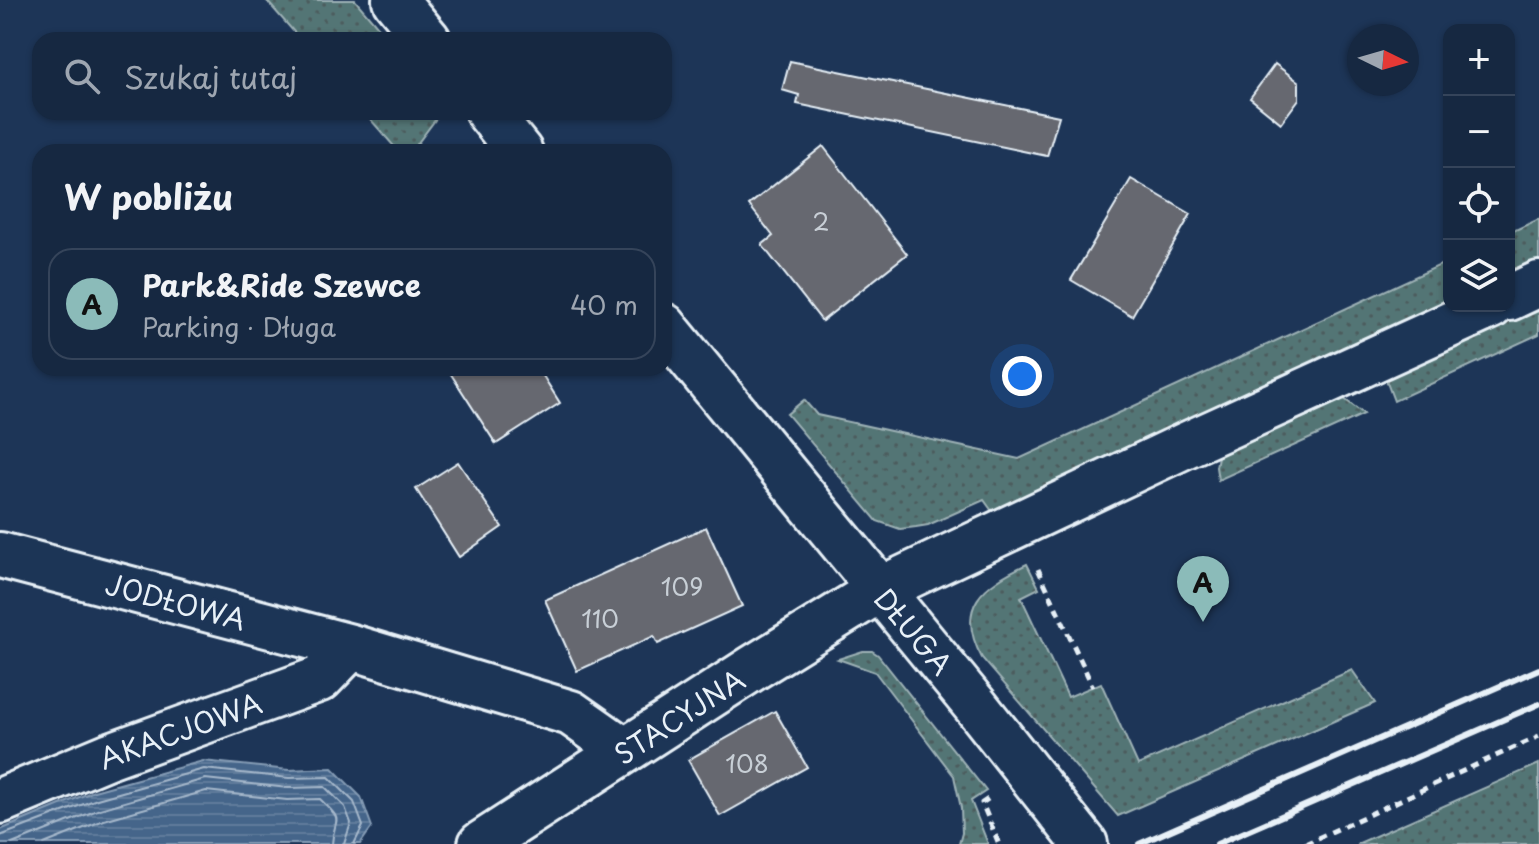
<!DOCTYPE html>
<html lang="pl">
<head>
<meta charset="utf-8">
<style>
	:root { --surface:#162841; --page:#23344c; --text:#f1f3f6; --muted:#9ea6b1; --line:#35445a; --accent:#8bbbb9 }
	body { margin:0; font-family:"Playpen Sans",sans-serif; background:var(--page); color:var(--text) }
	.controls { position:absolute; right:24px; top:24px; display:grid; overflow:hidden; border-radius:16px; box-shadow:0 2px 6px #0004 }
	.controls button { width:72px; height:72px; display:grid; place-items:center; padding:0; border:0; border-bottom:2px solid var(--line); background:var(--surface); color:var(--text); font:40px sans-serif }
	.compass { position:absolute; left:1347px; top:24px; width:72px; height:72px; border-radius:50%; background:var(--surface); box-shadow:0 2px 6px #0004; rotate:95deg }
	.you { position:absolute; left:1022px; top:376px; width:28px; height:28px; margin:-20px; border:6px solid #fff; border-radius:50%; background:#1a73e8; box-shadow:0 0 0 12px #1a73e833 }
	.badge { display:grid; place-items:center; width:52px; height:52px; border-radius:50%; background:var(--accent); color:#111; font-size:26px; font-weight:700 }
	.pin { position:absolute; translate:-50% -66px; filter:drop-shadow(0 2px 4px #0008) }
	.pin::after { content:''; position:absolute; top:42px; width:28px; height:24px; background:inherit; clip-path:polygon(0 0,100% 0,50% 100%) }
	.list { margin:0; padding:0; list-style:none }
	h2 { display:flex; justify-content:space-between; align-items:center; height:104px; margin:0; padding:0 32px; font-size:34px }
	h2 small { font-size:26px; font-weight:400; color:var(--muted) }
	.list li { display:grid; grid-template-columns:52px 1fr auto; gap:24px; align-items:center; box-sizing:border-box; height:112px; margin:0 16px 16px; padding:0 16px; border:2px solid var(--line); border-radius:24px }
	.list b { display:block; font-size:30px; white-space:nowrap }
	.list p { margin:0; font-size:26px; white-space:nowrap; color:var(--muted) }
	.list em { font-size:26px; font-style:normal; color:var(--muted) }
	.icon { flex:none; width:44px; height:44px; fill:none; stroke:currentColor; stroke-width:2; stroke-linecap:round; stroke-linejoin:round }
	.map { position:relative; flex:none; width:1539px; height:844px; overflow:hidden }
	.search { position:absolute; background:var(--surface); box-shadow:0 2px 6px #0004; left:32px; top:32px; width:640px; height:88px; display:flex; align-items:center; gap:20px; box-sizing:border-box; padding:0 28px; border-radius:24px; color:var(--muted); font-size:30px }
	.panel { position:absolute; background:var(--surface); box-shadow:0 2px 6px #0004; left:32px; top:144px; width:640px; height:232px; border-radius:24px }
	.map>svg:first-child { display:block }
	.grass { fill:url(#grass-dots); stroke:#9eb2b6; stroke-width:2 }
	.water { fill:url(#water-rules); stroke:#869db6; stroke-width:2 }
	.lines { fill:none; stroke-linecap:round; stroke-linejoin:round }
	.shore { stroke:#a7b9cc; stroke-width:2 }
	.building { fill:#666870; stroke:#e8f1f8; stroke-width:2 }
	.minor-casing { stroke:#e8f1f8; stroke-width:50 }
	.path { stroke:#e8f1f8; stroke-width:5; stroke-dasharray:8 6; stroke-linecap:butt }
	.minor { stroke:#1d3557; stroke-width:44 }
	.rail { stroke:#e8f1f8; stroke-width:6 }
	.labels { text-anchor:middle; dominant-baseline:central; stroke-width:6; stroke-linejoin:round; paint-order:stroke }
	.number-label { font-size:24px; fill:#c8cfd6 }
	.street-label { font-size:28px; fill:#e8f1f8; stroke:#1d3557 }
</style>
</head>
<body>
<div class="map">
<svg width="1539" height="844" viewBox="0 0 1539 844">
	<defs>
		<pattern id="grass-dots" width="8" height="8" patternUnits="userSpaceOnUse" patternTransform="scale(2)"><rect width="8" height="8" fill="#537474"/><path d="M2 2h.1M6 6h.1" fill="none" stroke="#4c5c5d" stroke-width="1.8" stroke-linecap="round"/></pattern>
		<pattern id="water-rules" width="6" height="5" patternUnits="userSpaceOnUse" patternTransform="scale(2)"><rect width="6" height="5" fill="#45658a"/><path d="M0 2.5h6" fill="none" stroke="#607c9b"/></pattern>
	</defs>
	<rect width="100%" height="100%" fill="#1d3557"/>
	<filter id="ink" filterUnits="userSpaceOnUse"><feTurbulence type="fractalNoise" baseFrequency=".0125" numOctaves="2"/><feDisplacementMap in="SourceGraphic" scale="16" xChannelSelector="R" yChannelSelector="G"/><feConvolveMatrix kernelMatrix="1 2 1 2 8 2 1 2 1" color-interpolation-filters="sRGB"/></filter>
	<g filter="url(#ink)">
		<!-- grass -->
		<path class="grass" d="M 266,0 L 355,0 L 389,40 L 301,40 Z
			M 364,112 L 441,112 L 411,152 L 399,152 Z
			M 1539,219 L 1539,272 L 1509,285 L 1509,233 Z
			M 1449,261 L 1449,306 L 1220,405 L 992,511 L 984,500 L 928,525 L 916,527 L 900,529 L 877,521 L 787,414 L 804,400 L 817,415 L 1019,459 Z
			M 1539,302 L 1539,334 L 1394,401 L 1383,372 Z
			M 1339,395 L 1364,414 L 1218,480 L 1216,467 L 1219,451 Z
			M 1027,564 L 1039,588 L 1021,597 L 1068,697 L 1101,683 L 1138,765 L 1352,670 L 1375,703 L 1118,816 L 982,658 C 954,606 983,585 1027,564 Z
			M 863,651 L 872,651 L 878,655 L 986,791 L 971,801 L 988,844 L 959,844 L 962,833 L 961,808 L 954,776 L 875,672 L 838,659 Z
			M 1539,764 L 1539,844 L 1357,844 Z"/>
		<!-- water -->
		<path class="water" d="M 203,761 L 289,770 L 332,768 L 361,797 L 372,827 L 360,844 L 0,844 L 0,830 L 94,791 Z"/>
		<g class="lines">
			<!-- shore -->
			<path class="shore" d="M 0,836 L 97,799 L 204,769 L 289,778 L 329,777 L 354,802 L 363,826 L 354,844
				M 12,844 L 100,809 L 205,779 L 288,788 L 325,787 L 345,807 L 351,823 L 344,844
				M 44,844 L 104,820 L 206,791 L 287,800 L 320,799 C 346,824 334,815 332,844"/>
		</g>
		<!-- building -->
		<path class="building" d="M 790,61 L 824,68 L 1059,116 L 1047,156 L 797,104 L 799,95 L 782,90 Z
			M 1275,64 L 1299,82 L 1299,99 L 1281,123 L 1250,98 Z
			M 823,146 L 907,254 L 822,321 L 762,245 L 773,236 L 749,205 Z
			M 1131,179 L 1191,214 L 1132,316 L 1071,280 Z
			M 447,368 L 538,368 L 560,403 L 496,444 Z
			M 458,462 L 502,527 L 459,557 L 416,489 Z
			M 706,527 L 742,606 L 658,644 L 654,636 L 577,671 L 545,600 Z
			M 775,711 L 807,767 L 720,816 L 688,760 Z"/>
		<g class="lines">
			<defs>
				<path id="minor" d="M 395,0 L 428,40
					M 488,112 L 520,152
					M 1509,298 L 1539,284
					M 664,326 L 975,705 L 1085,844
					M 0,555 L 351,647 L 571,713 L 625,751
					M 0,801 L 108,756 L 320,679 L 351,647
					M 481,844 L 753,668 L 879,590 L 1186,445 L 1491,306"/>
			</defs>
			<!-- minor casing -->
			<use href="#minor" class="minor-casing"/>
			<!-- path -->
			<path class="path" d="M 1038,569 L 1093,687
				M 988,799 L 982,803 L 999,844
				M 1305,844 L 1539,736"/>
			<!-- minor -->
			<use href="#minor" class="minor"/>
			<!-- rail -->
			<path class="rail" d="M 1139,844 L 1539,669
				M 1217,844 L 1539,704"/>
		</g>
	</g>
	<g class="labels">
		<!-- number labels -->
		<g class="number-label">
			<text x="821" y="221">2</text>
			<text x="682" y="586">109</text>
			<text x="600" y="618">110</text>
			<text x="747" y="763">108</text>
		</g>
		<!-- street labels -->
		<g class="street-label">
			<text transform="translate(176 601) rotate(15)">JODŁOWA</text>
			<text transform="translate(914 631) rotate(50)">DŁUGA</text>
			<text transform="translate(679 716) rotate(-33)">STACYJNA</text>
			<text transform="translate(180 730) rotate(-20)">AKACJOWA</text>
		</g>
	</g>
</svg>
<div class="controls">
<button>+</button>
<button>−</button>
<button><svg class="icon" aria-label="locate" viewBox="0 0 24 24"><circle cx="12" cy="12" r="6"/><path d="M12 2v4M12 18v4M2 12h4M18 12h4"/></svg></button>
<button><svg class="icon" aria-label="layers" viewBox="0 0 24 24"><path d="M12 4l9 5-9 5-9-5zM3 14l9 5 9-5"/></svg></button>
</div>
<svg class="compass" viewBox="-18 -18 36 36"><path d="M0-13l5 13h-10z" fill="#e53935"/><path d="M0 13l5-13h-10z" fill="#9ea6b1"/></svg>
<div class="you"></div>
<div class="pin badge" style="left:1203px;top:622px">A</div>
<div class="search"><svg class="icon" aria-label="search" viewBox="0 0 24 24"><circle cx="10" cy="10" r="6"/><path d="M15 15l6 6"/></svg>Szukaj tutaj</div>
<section class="panel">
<h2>W pobliżu<small></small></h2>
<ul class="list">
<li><span class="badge">A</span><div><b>Park&amp;Ride Szewce</b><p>Parking · Długa</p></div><em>40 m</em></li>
</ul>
</section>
</div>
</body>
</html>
